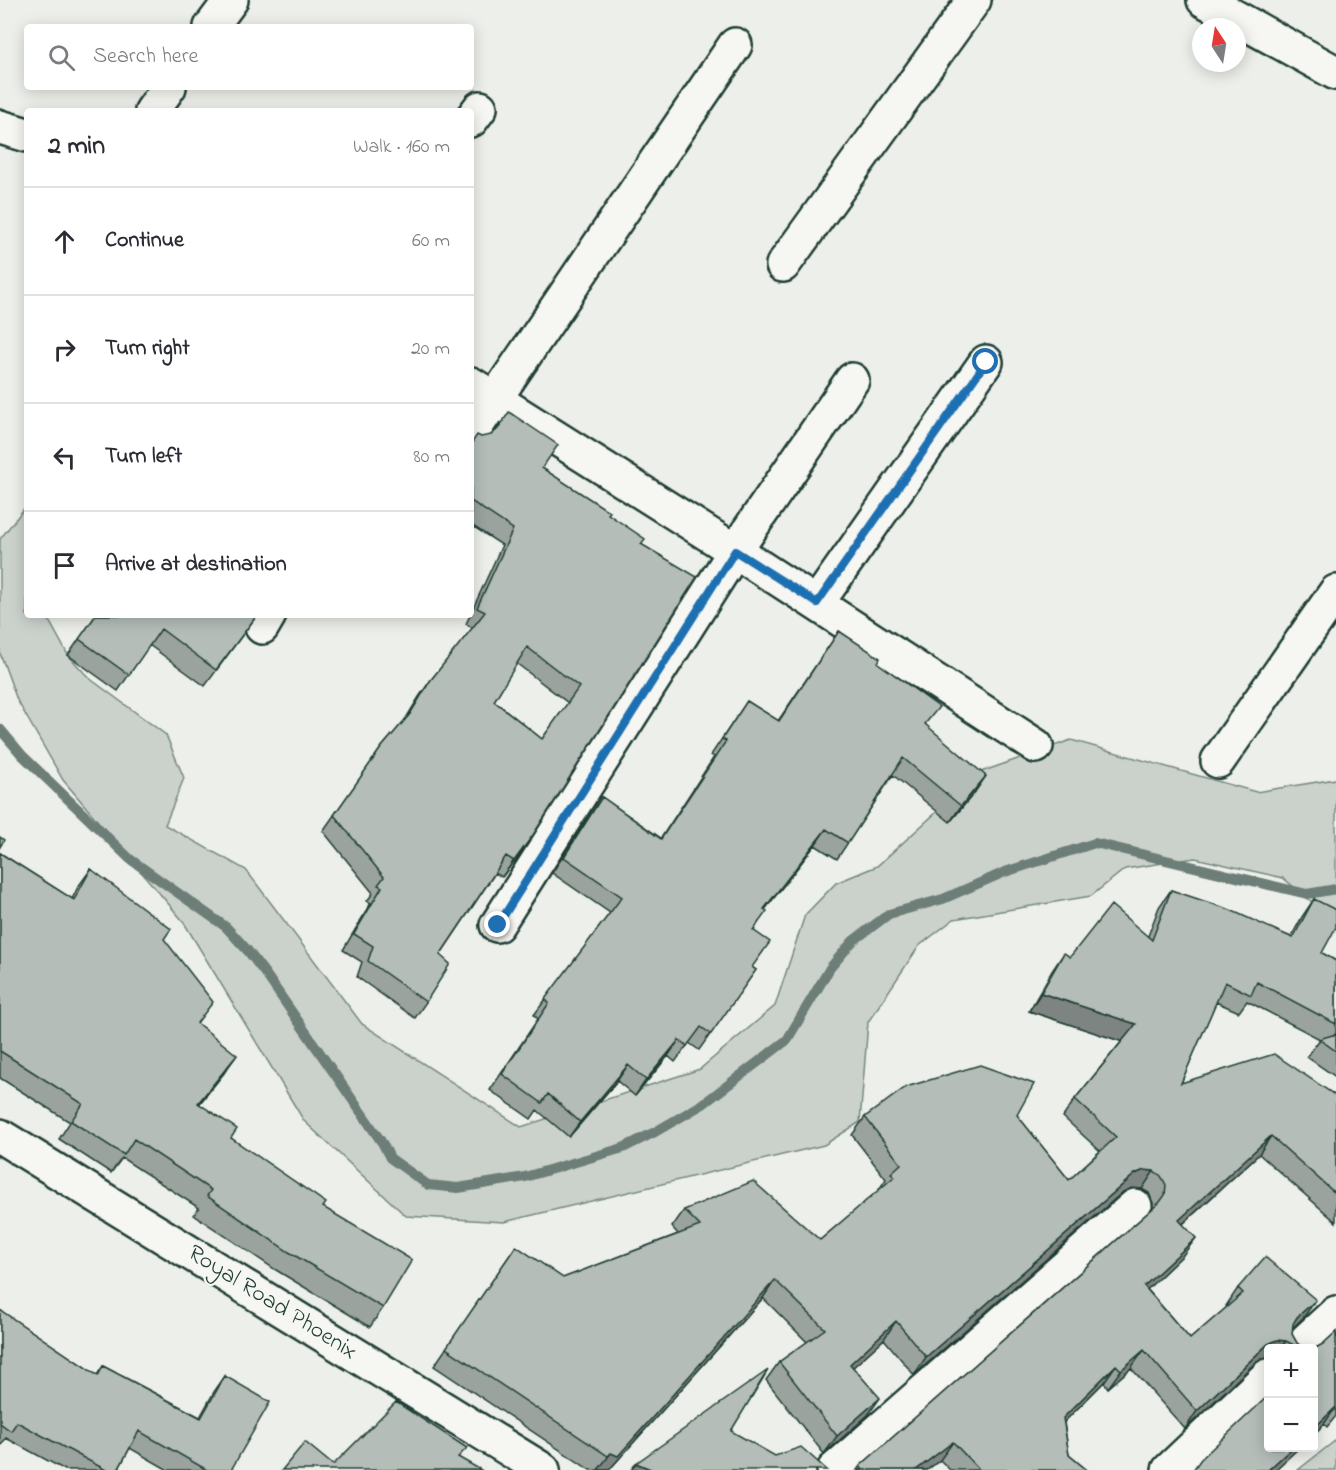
<!DOCTYPE html>
<html lang="en">
<head>
<meta charset="utf-8">
<style>
	:root { --surface:#fff; --page:#f7f7f7; --text:#2b2b33; --muted:#7c7c81; --line:#e1e1e2 }
	body { margin:0; font-family:"Indie Flower",sans-serif; background:var(--page); color:var(--text) }
	.controls { position:absolute; right:18px; bottom:18px; display:grid; overflow:hidden; border-radius:6px; box-shadow:0 3px 15px #0003 }
	.controls button { width:54px; height:54px; display:grid; place-items:center; padding:0; border:0; border-bottom:2px solid var(--line); background:var(--surface); color:var(--text); font:30px sans-serif }
	.compass { position:absolute; left:1192px; top:18px; width:54px; height:54px; border-radius:50%; background:var(--surface); box-shadow:0 3px 15px #0003; rotate:348deg }
	.stop { position:absolute; width:18px; height:18px; margin:-14px; border:4px solid #1f6fb2; border-radius:50%; background:#fff }
	.stop.end { background:#1f6fb2; border-color:#fff; box-shadow:0 2px 6px #0008 }
	.list { margin:0; padding:0; list-style:none }
	h2 { display:flex; justify-content:space-between; align-items:center; height:78px; margin:0; padding:0 24px; font-size:26px }
	h2 small { font-size:20px; font-weight:400; color:var(--muted) }
	.list li { display:grid; grid-template-columns:39px 1fr auto; gap:18px; align-items:center; box-sizing:border-box; height:108px; padding:0 24px; border-top:2px solid var(--line) }
	.list b { display:block; font-size:22px; white-space:nowrap }
	.list em { font-size:20px; font-style:normal; color:var(--muted) }
	.icon { flex:none; width:33px; height:33px; fill:none; stroke:currentColor; stroke-width:2; stroke-linecap:round; stroke-linejoin:round }
	.map { position:relative; flex:none; width:1336px; height:1470px; overflow:hidden }
	.search { position:absolute; background:var(--surface); box-shadow:0 3px 15px #0003; left:24px; top:24px; width:450px; height:66px; display:flex; align-items:center; gap:15px; box-sizing:border-box; padding:0 21px; border-radius:6px; color:var(--muted); font-size:22px }
	.panel { position:absolute; background:var(--surface); box-shadow:0 3px 15px #0003; left:24px; top:108px; width:450px; height:510px; border-radius:6px }
	.map>svg:first-child { display:block }
	.green { fill:#cbd2cc; stroke:#758880; stroke-width:1.5 }
	.lines { fill:none; stroke-linecap:round; stroke-linejoin:round }
	.stream { stroke:#6c7e77; stroke-width:10 }
	.minor-casing { stroke:#1f3d34; stroke-width:38 }
	.major-casing { stroke:#1f3d34; stroke-width:38 }
	.minor { stroke:#f6f6f2; stroke-width:33 }
	.major { stroke:#f6f6f2; stroke-width:33 }
	.wall { fill:#9ba39e; stroke:#1f3d34; stroke-width:1.5; fill-rule:evenodd }
	.shaded-wall { fill:#7e8481; stroke:#1f3d34; stroke-width:1.5 }
	.building { fill:#b4bdb8; stroke:#1f3d34; stroke-width:1.5; fill-rule:evenodd }
	.route { stroke:#1f6fb2; stroke-width:8 }
	.labels { text-anchor:middle; dominant-baseline:central; stroke-width:4.5; stroke-linejoin:round; paint-order:stroke }
	.street-label { font-size:24px; fill:#1f3d34; stroke:#f6f6f2 }
</style>
</head>
<body>
<div class="map">
<svg width="1336" height="1470" viewBox="0 0 1336 1470">
	<rect width="100%" height="100%" fill="#edefea"/>
	<filter id="ink" filterUnits="userSpaceOnUse"><feTurbulence type="fractalNoise" baseFrequency=".0167" numOctaves="2"/><feDisplacementMap in="SourceGraphic" scale="12" xChannelSelector="R" yChannelSelector="G"/><feConvolveMatrix kernelMatrix="1 2 1 2 8 2 1 2 1" color-interpolation-filters="sRGB"/></filter>
	<g filter="url(#ink)">
		<!-- green -->
		<path class="green" d="M 27,505 L 27,615 L 46,615 L 68,655 L 89,678 L 166,735 L 184,778 L 165,825 L 246,870 L 362,1024 L 521,1127 L 700,1069 L 775,1006 L 805,915 L 836,883 L 877,866 L 981,772 L 1071,740 L 1256,792 L 1336,779 L 1336,922 L 1283,878 L 1195,858 L 1125,869 L 1091,896 L 954,919 L 919,946 L 868,1022 L 860,1122 L 824,1145 L 504,1222 L 406,1216 L 304,1121 L 183,921 L 63,780 L 17,700 L 0,653 L 0,539 Z
			M 1336,1440 L 1336,1470 L 1298,1470 Z"/>
		<g class="lines">
			<!-- stream -->
			<path class="stream" d="M 0,729 L 22,755 L 130,859 L 226,927 L 248,951 L 267,976 L 383,1144 L 390,1158 L 428,1185 L 458,1188 L 525,1177 L 623,1148 L 655,1132 L 703,1104 L 787,1040 L 830,968 L 853,941 L 889,914 L 943,899 L 1005,872 L 1095,843 L 1307,894 L 1336,889"/>
			<defs>
				<path id="minor" d="M 1204,0 L 1336,73
					M 211,27 L 231,0
					M 152,111 L 169,87
					M 471,120 L 480,108
					M 0,127 L 27,135
					M 783,265 L 974,0
					M 471,384 L 735,551 L 1036,746
					M 471,434 L 735,45
					M 817,603 L 986,362
					M 262,627 L 269,615
					M 1218,761 L 1336,592
					M 497,925 L 735,551 L 852,380
					M 1298,1348 L 1336,1313
					M 834,1470 L 1135,1206
					M 1169,1470 L 1268,1376"/>
				<path id="major" d="M 0,1136 L 543,1470"/>
			</defs>
			<!-- minor casing -->
			<use href="#minor" class="minor-casing"/>
			<!-- major casing -->
			<use href="#major" class="major-casing"/>
			<!-- minor -->
			<use href="#minor" class="minor"/>
			<!-- major -->
			<use href="#major" class="major"/>
		</g>
		<!-- wall -->
		<path class="wall" d="M 471,444 L 542,468 L 608,514 L 641,544 L 533,835 L 502,877 L 495,873 L 440,955 L 426,1002 L 415,1018 L 357,977 L 362,962 L 343,950 L 371,903 L 367,901 L 373,893 L 323,831 L 381,748 L 405,720 L 419,697 L 430,681 L 473,628 L 466,624 L 502,545 L 471,525 ZM 516,663 L 568,703 L 542,739 L 494,701 Z
			M 96,615 L 255,618 L 205,686 L 149,645 L 118,691 L 68,655 Z
			M 839,631 L 878,663 L 926,725 L 975,792 L 950,822 L 893,775 L 837,859 L 815,845 L 765,909 L 754,931 L 752,967 L 756,970 L 699,1050 L 689,1043 L 675,1062 L 668,1056 L 635,1096 L 617,1081 L 569,1137 L 537,1110 L 531,1119 L 490,1090 L 538,1019 L 534,1015 L 610,913 L 552,873 L 602,797 L 661,838 L 714,757 L 711,755 L 747,701 L 778,721 Z
			M 0,853 L 72,899 L 78,887 L 91,869 L 164,939 L 197,1024 L 224,1073 L 199,1104 L 231,1138 L 323,1207 L 383,1308 L 370,1327 L 276,1270 L 194,1215 L 199,1208 L 122,1158 L 111,1173 L 59,1139 L 70,1122 L 0,1078 Z
			M 1171,890 L 1291,937 L 1302,917 L 1314,899 L 1322,953 L 1336,961 L 1336,1077 L 1307,1057 L 1320,1039 L 1247,1001 L 1239,1012 L 1216,1002 L 1181,1083 L 1336,1096 L 1336,1222 L 1259,1154 L 1183,1224 L 1183,1255 L 1147,1289 L 1190,1339 L 1227,1307 L 1226,1306 L 1238,1288 L 1303,1318 L 1293,1328 L 1292,1334 L 1297,1343 L 1304,1348 L 1312,1348 L 1269,1348 L 1264,1358 L 1256,1362 L 1185,1429 L 1131,1368 L 1108,1388 L 1104,1382 L 1064,1422 L 1069,1455 L 1087,1470 L 950,1470 L 940,1460 L 927,1470 L 857,1470 L 860,1466 L 1153,1208 L 1153,1203 L 1149,1193 L 1142,1189 L 1132,1188 L 1123,1192 L 914,1375 L 884,1339 L 853,1367 L 868,1415 L 824,1454 L 766,1380 L 779,1362 L 807,1342 L 763,1298 L 609,1470 L 590,1470 L 434,1366 L 516,1246 L 563,1278 L 678,1234 L 672,1227 L 684,1210 L 820,1240 L 878,1191 L 886,1179 L 852,1135 L 865,1117 L 1017,1115 L 1069,1180 L 1100,1151 L 1063,1117 L 1075,1099 L 1122,1041 L 1029,1011 L 1052,971 L 1064,953 L 1070,957 L 1148,936 L 1159,907 Z
			M 0,1310 L 97,1375 L 103,1366 L 200,1417 L 214,1392 L 225,1376 L 231,1470 L 168,1470 L 130,1448 L 118,1470 L 65,1470 L 6,1438 L 0,1447 Z
			M 1336,1332 L 1336,1416 L 1327,1427 L 1324,1424 L 1314,1434 L 1314,1349 L 1323,1344 Z"/>
		<!-- shaded-wall -->
		<path class="shaded-wall" d="M 986,776 L 975,792 L 950,822 L 961,806 Z
			M 826,829 L 815,845 L 753,925 L 764,909 Z
			M 533,835 L 522,851 L 502,877 L 514,861 Z
			M 1041,993 L 1136,1024 L 1123,1042 L 1029,1011 Z
			M 679,1040 L 668,1056 L 635,1096 L 646,1080 Z
			M 237,1055 L 224,1073 L 185,1122 L 198,1103 Z
			M 628,1065 L 617,1081 L 569,1137 L 580,1122 Z
			M 1271,1136 L 1259,1154 L 1167,1238 L 1179,1220 Z
			M 1144,1170 L 1154,1171 L 1142,1189 L 1132,1188 L 1123,1192 L 914,1375 L 926,1357 L 1135,1174 Z
			M 1196,1238 L 1183,1255 L 1132,1304 L 1144,1286 Z
			M 775,1280 L 763,1298 L 609,1470 L 598,1470 L 611,1453 Z
			M 1316,1300 L 1303,1318 L 1285,1335 L 1297,1317 Z
			M 896,1321 L 884,1339 L 838,1381 L 850,1364 Z
			M 1277,1340 L 1286,1341 L 1281,1348 L 1269,1348 L 1269,1358 L 1264,1358 L 1256,1362 L 1185,1429 L 1197,1411 L 1268,1344 Z
			M 1144,1350 L 1131,1368 L 1108,1388 L 1121,1370 Z
			M 1116,1365 L 1104,1382 L 1051,1435 L 1063,1418 Z
			M 880,1398 L 868,1415 L 824,1454 L 837,1436 Z
			M 1336,1407 L 1324,1424 L 1314,1434 L 1314,1428 Z
			M 953,1442 L 940,1460 L 927,1470 L 916,1470 Z
			M 1292,1448 L 1299,1448 L 1275,1470 L 1268,1470 Z
			M 636,1463 L 653,1470 L 631,1470 Z"/>
		<!-- building -->
		<path class="building" d="M 509,412 L 558,445 L 542,468 L 610,512 L 608,514 L 645,539 L 641,544 L 697,577 L 533,835 L 514,861 L 506,856 L 440,955 L 450,964 L 426,1002 L 368,961 L 373,946 L 354,934 L 382,887 L 378,885 L 384,877 L 334,815 L 381,748 L 410,714 L 430,681 L 485,612 L 477,608 L 513,529 L 471,501 L 471,444 L 477,435 L 481,437 L 491,435 L 498,429 ZM 527,647 L 579,687 L 542,739 L 494,701 Z
			M 96,615 L 252,615 L 255,618 L 216,670 L 161,629 L 129,675 L 79,639 Z
			M 839,631 L 880,658 L 878,663 L 939,707 L 925,724 L 986,776 L 961,806 L 903,758 L 848,843 L 826,829 L 764,909 L 767,911 L 753,930 L 770,942 L 752,967 L 756,970 L 711,1034 L 701,1027 L 687,1046 L 679,1040 L 646,1080 L 628,1065 L 580,1122 L 548,1094 L 542,1103 L 502,1074 L 549,1003 L 545,999 L 622,897 L 564,857 L 602,797 L 661,839 L 726,741 L 722,739 L 747,701 L 779,721 Z
			M 0,837 L 4,840 L 0,847 Z
			M 0,853 L 74,900 L 91,869 L 171,929 L 164,939 L 213,1002 L 197,1023 L 237,1055 L 198,1103 L 237,1129 L 231,1138 L 326,1203 L 323,1207 L 412,1260 L 383,1308 L 289,1252 L 207,1196 L 211,1190 L 134,1139 L 124,1155 L 71,1121 L 83,1104 L 0,1051 Z
			M 1171,890 L 1228,909 L 1293,938 L 1314,899 L 1336,910 L 1336,927 L 1322,953 L 1336,961 L 1336,1024 L 1257,982 L 1251,995 L 1225,982 L 1181,1083 L 1274,1054 L 1336,1096 L 1336,1194 L 1271,1136 L 1179,1220 L 1196,1238 L 1144,1286 L 1190,1339 L 1243,1293 L 1238,1288 L 1265,1257 L 1316,1300 L 1297,1317 L 1293,1324 L 1292,1334 L 1297,1343 L 1304,1348 L 1312,1348 L 1295,1348 L 1294,1345 L 1286,1341 L 1277,1340 L 1268,1344 L 1197,1411 L 1144,1350 L 1121,1370 L 1116,1365 L 1063,1418 L 1069,1455 L 1087,1470 L 979,1470 L 953,1442 L 916,1470 L 863,1470 L 860,1466 L 1160,1202 L 1165,1195 L 1166,1185 L 1161,1176 L 1154,1171 L 1144,1170 L 1135,1174 L 926,1357 L 896,1321 L 850,1364 L 880,1398 L 837,1436 L 779,1362 L 825,1329 L 775,1280 L 618,1456 L 611,1453 L 608,1456 L 446,1348 L 516,1246 L 563,1278 L 700,1226 L 684,1210 L 753,1181 L 820,1240 L 894,1177 L 891,1173 L 901,1164 L 865,1117 L 906,1087 L 980,1065 L 1034,1084 L 1017,1115 L 1069,1180 L 1116,1137 L 1075,1099 L 1136,1024 L 1041,993 L 1064,953 L 1070,957 L 1111,905 L 1152,940 Z
			M 1336,1034 L 1336,1051 L 1319,1039 Z
			M 0,1310 L 98,1376 L 103,1366 L 201,1418 L 225,1376 L 270,1402 L 231,1470 L 207,1470 L 139,1431 L 118,1470 L 106,1470 L 17,1422 L 11,1431 L 0,1423 Z
			M 1336,1332 L 1336,1407 L 1314,1428 L 1314,1349 L 1323,1344 Z
			M 768,1370 L 731,1431 L 775,1456 L 801,1447 L 827,1470 L 653,1470 L 636,1463 Z
			M 1269,1395 L 1269,1448 L 1292,1448 L 1268,1470 L 1193,1470 L 1201,1459 Z
			M 396,1402 L 467,1448 L 458,1457 L 481,1470 L 282,1470 L 305,1442 L 333,1465 Z"/>
	</g>
	<g class="lines" filter="url(#ink)">
		<!-- route -->
		<path class="route" d="M 498,925 L 735,551 L 817,603 L 986,362"/>
	</g>
	<g class="labels">
		<!-- street labels -->
		<g class="street-label">
			<text transform="translate(272 1303) rotate(32)">Royal Road Phoenix</text>
		</g>
	</g>
</svg>
<div class="controls">
<button>+</button>
<button>−</button>
</div>
<svg class="compass" viewBox="-18 -18 36 36"><path d="M0-13l5 13h-10z" fill="#e53935"/><path d="M0 13l5-13h-10z" fill="#7c7c81"/></svg>
<div class="stop" style="left:986px;top:362px"></div>
<div class="stop end" style="left:498px;top:925px"></div>
<div class="search"><svg class="icon" aria-label="search" viewBox="0 0 24 24"><circle cx="10" cy="10" r="6"/><path d="M15 15l6 6"/></svg>Search here</div>
<section class="panel">
<h2>2 min<small>Walk · 160 m</small></h2>
<ul class="list">
<li><svg class="icon" aria-label="ahead" viewBox="0 0 24 24"><path d="M12 20V5M6 11l6-6 6 6"/></svg><div><b>Continue</b></div><em>60 m</em></li>
<li><svg class="icon" aria-label="right" viewBox="0 0 24 24"><path d="M7 20v-9h11M14 6l5 5-5 5"/></svg><div><b>Turn right</b></div><em>20 m</em></li>
<li><svg class="icon" aria-label="left" viewBox="0 0 24 24"><path d="M17 20v-9H6M10 6l-5 5 5 5"/></svg><div><b>Turn left</b></div><em>80 m</em></li>
<li><svg class="icon" aria-label="arrive" viewBox="0 0 24 24"><path d="M6 21V4h12l-3 4 3 4H6"/></svg><div><b>Arrive at destination</b></div></li>
</ul>
</section>
</div>
</body>
</html>
